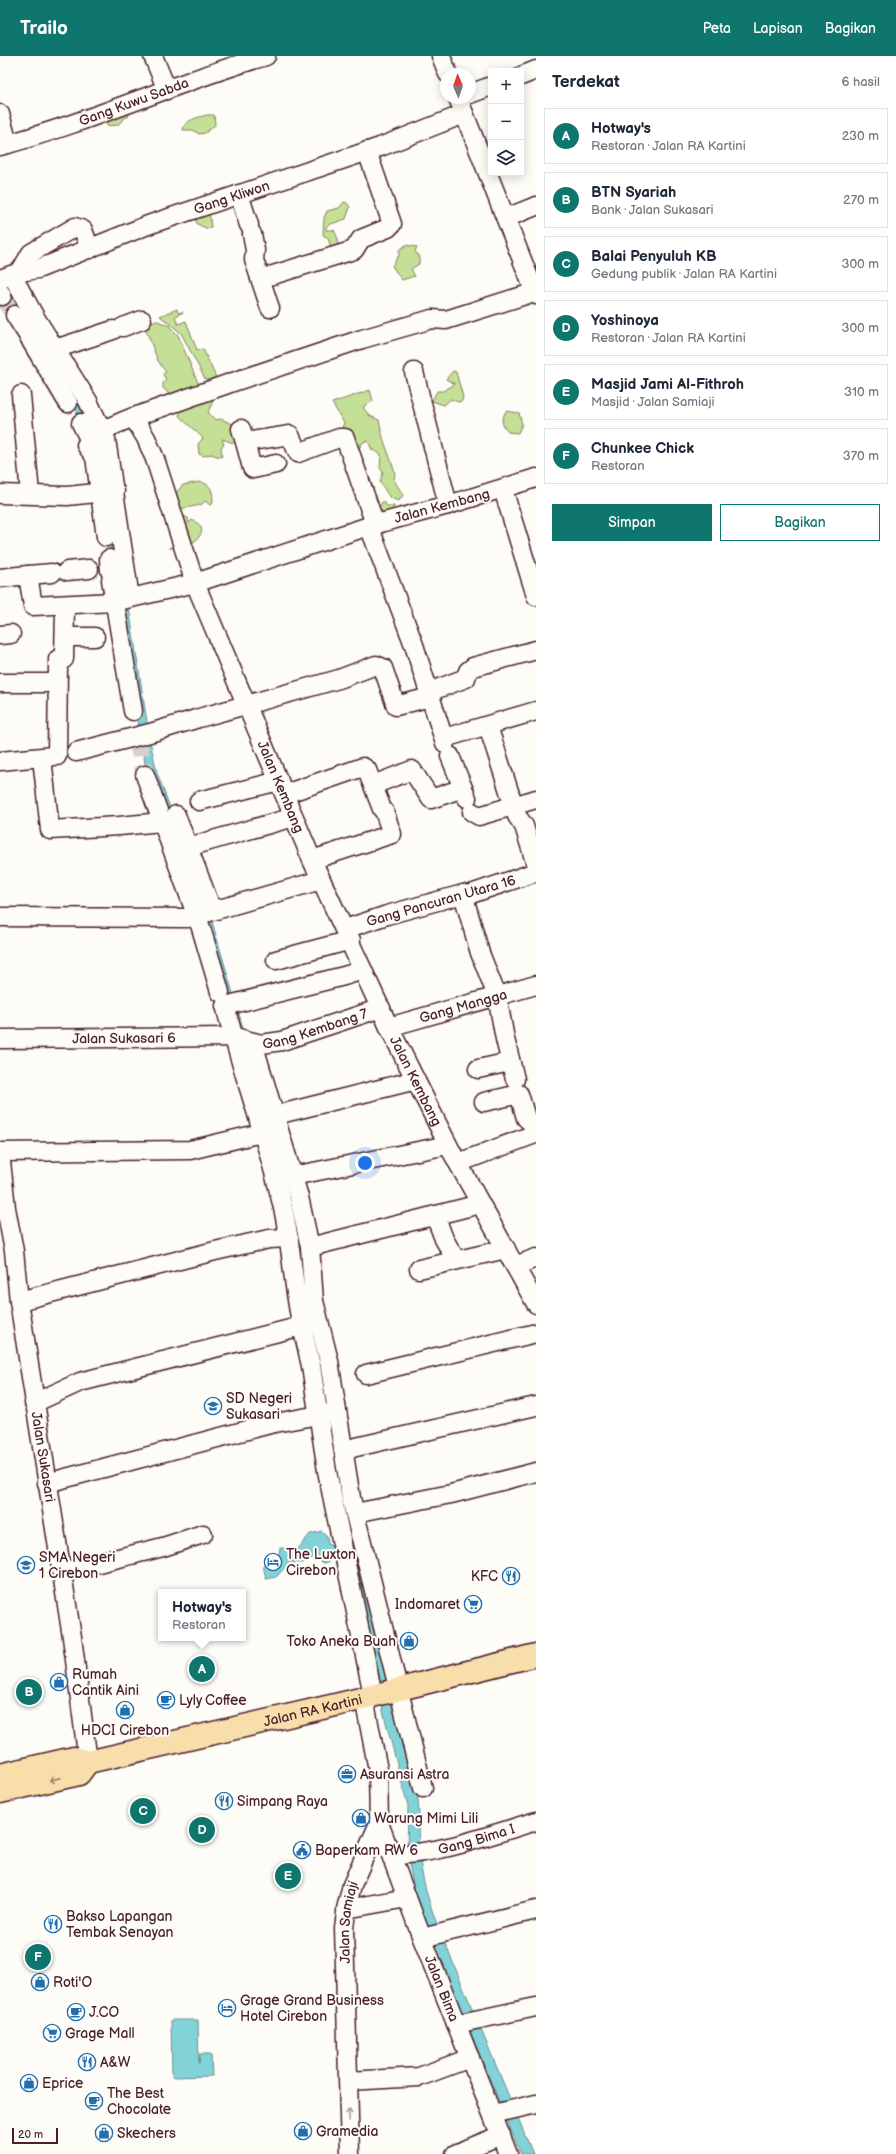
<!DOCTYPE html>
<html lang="id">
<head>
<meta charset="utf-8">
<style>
	:root { --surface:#fff; --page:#f2f2f3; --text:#1f2937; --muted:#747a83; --line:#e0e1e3; --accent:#0f766e }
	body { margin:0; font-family:"Balsamiq Sans",sans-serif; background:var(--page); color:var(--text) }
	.controls { position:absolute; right:12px; top:12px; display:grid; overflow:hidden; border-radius:0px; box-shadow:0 2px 10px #0003 }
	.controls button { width:36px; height:36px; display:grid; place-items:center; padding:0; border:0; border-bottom:1px solid var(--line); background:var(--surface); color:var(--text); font:20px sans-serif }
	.compass { position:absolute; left:440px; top:12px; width:36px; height:36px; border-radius:50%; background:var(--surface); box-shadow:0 2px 10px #0003; rotate:358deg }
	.scale { position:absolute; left:12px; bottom:10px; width:46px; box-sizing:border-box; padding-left:4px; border:2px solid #4a1f2b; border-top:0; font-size:11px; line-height:14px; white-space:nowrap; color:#4a1f2b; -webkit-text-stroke:3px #fdfcf7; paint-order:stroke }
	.you { position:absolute; left:365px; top:1107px; width:14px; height:14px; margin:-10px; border:3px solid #fff; border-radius:50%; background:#1a73e8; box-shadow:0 0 0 6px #1a73e833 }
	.badge { display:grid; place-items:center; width:26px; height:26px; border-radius:50%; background:var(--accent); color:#fff; font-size:13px; font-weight:700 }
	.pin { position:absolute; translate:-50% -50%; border:2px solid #fff; box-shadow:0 1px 4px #0006 }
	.popup { position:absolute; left:158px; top:1533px; width:88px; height:52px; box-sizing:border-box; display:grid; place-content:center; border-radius:0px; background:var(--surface); filter:drop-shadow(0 1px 3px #0005); font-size:13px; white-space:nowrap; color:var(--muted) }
	.popup b { font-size:15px; color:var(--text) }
	.popup::after { content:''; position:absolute; left:50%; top:100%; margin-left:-8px; border:8px solid transparent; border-top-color:var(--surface) }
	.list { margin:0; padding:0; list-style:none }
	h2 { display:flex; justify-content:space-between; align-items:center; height:52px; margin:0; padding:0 16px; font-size:17px }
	h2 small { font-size:13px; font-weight:400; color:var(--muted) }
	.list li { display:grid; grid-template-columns:26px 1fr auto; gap:12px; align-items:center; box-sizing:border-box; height:56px; margin:0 8px 8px; padding:0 8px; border:1px solid var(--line); border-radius:0px }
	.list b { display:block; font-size:15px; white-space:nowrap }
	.list p { margin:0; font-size:13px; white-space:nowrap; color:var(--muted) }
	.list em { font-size:13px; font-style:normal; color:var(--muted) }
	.actions { display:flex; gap:8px; padding:12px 16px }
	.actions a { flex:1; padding:9px 0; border:1px solid var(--accent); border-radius:0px; text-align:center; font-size:14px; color:var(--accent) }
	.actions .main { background:var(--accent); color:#fff }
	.icon { flex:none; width:22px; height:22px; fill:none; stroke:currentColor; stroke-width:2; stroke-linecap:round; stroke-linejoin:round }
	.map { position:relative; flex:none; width:536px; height:2098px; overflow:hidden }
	header { display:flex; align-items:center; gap:24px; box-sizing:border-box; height:56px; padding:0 20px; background:var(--accent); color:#fff }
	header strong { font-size:19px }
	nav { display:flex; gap:22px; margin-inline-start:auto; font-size:14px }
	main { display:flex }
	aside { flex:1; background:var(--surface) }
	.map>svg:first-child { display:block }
	.green { fill:#c4df96; stroke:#877f60 }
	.water { fill:#82d3d8; stroke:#6c8b93 }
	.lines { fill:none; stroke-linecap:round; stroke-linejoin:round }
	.minor-tunnel { stroke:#d9d0ce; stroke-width:18; stroke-dasharray:18 9; stroke-linecap:butt }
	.minor-casing { stroke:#4a1f2b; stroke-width:21 }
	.major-casing { stroke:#4a1f2b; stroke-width:25 }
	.minor { stroke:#fdfcf7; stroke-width:18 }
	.major { stroke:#f8deab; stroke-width:22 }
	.oneway { stroke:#a17e6b }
	.oneway2 { stroke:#ac999b }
	.labels { text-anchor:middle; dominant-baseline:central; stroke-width:4; stroke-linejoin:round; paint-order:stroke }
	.street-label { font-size:14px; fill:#4a1f2b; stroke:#fdfcf7 }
	.poi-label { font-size:14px; fill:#4a1f2b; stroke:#fdfcf7; text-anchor:start }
</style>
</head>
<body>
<header>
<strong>Trailo</strong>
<nav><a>Peta</a><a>Lapisan</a><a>Bagikan</a></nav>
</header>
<main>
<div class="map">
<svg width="536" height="2098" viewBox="0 0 536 2098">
	<rect width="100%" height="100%" fill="#fdfcf7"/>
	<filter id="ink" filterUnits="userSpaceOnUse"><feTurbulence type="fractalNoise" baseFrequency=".025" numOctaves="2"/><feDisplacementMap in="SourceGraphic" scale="8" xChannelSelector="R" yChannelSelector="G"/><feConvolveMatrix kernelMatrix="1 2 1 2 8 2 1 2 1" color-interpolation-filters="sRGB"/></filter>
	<g filter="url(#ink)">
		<!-- green -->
		<path class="green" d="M 131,54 L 128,61 L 124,62 L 118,69 L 107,70 L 108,64 Z
			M 207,59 L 214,59 L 215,69 L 205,77 L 199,78 L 193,74 L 183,74 C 183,64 200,61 207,59 Z
			M 205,137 L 209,139 L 209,153 L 211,171 L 208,173 L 197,168 L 195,161 Z
			M 344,146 L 347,147 L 350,151 L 346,163 L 328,169 L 326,171 L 326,174 L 334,174 L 338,183 L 337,196 L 333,198 L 328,182 L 323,179 L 324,162 L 327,155 L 339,152 Z
			M 406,189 L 417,191 L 415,195 L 419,201 L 419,208 L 411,213 L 415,220 L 402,224 L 392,210 L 399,199 L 399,194 Z
			M 177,253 L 178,257 L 183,256 L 175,261 L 178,268 L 186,265 L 197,294 L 203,293 L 219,328 L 205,323 L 181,277 L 160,260 Z
			M 158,265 L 169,270 L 178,279 L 198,327 L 191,336 L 217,337 L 208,356 L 215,364 L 221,363 L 235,369 L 238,385 L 233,387 L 222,383 L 224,389 L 221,391 L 222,400 L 220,401 L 211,398 L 204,400 L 199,398 L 198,388 L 203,382 L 179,360 L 182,351 L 163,332 L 163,327 L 166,324 L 163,318 L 166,316 L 158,305 L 143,266 Z
			M 453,315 L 456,316 L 463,341 L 462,345 L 458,346 L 451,343 L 444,349 L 432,345 L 437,335 L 443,335 L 455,328 L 446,323 Z
			M 370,334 L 373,345 L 364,350 L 364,353 L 370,360 L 379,364 L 383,382 L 395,416 L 394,424 L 403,439 L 399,445 L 390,442 L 380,426 L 383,416 L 380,412 L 381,398 L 372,394 L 368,385 L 363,386 L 359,393 L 355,393 L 341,374 L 344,367 L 332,347 Z
			M 506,355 L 519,357 L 522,368 L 518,377 L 508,376 L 503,370 L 502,363 Z
			M 200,426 C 212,428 213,436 213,447 L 210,449 L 205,445 L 201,449 L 180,453 L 181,459 L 188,462 L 189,467 L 192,464 C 217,475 187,492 175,497 L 174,492 L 169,492 L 177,487 L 173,440 L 183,429 Z
			M 382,446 L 384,446 L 387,450 L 394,450 L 393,459 L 376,458 Z"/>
		<!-- water -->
		<path class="water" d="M 0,212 L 89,354 L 126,533 L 150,685 L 157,717 L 208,852 L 246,982 L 277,1077 L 418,1744 C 420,1761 418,1777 419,1794 C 421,1821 429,1848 439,1873 L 533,2098 L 521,2098 L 418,1850 L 407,1799 L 408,1750 L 384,1659 L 354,1521 L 293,1183 L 147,719 L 116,535 L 97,406 L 79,359 L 0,230 Z
			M 322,1475 L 327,1480 L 328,1488 L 332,1490 L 334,1498 L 328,1506 L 324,1507 L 314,1501 L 302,1507 L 290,1506 L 276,1521 L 266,1523 L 263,1509 L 272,1509 L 278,1506 L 280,1492 L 298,1493 L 310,1478 Z
			M 171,1964 L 198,1964 L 199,2008 L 200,1998 L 211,1998 L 212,2020 L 172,2021 Z"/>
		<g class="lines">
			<!-- minor-tunnel -->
			<path class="minor-tunnel" d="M 2,240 L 15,259
				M 137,682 L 145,719"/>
			<defs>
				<g id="minor">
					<path d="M 153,0 L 167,34"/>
					<path d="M 441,0 L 448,18"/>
					<path d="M 521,20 L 536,14"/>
					<path d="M 470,38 L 491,30"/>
					<path d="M 458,42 L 536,239"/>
					<path d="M 0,58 L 8,88"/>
					<path id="s1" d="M 0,90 C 91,66 176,26 266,0"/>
					<path d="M 239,138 L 249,169"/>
					<path d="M 506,162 L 536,150"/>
					<path d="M 252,178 L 255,194 L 254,204 L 270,252"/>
					<path d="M 20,216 L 31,197 L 75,171 L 83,174 L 90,193"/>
					<path d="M 12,219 L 35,261 L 88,345 L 106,383 L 130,542"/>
					<path id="s2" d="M 0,223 L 20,216 L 38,213 L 148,169 L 380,91 L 464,58"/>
					<path d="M 260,223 L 354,194 L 361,183 L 388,172 L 392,168 L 367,95"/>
					<path d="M 0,236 L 2,240"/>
					<path d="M 15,259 L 29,281"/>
					<path d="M 123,271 L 142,264"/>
					<path d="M 31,285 L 68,347"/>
					<path d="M 55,293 L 113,274"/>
					<path d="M 414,316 L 448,449"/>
					<path d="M 21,339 L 30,438"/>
					<path d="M 81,367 L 88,381"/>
					<path d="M 241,373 L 245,386 L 290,379 L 298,397 L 339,382 L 345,382 L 375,468"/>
					<path d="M 103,374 L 126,364 L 233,326 L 362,283 L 432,263 L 446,264 L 535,236"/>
					<path d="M 245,386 L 252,412"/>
					<path d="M 90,387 L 86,389 L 95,401 L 106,481"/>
					<path d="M 253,413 L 276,408"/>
					<path id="s3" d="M 536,422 L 448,449 L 369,470 L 195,527 L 312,804 L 389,971 L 448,1089 L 536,1248"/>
					<path d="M 503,433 L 536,540"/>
					<path d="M 0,438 L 67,440 L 115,435"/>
					<path d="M 369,470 L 414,589 L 445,687"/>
					<path d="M 109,503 L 110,515"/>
					<path d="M 67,515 L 89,513"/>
					<path d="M 28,519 L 52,517"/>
					<path d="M 0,522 L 28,519 L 33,550 L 114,546 L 195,527 L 155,403 L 146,382 L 133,361"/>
					<path d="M 111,524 L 133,655"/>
					<path d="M 0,579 L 11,578"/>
					<path d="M 65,581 L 95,581"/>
					<path d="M 0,627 L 57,627"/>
					<path d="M 429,636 L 466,622 L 468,615 L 473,611 L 536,594"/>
					<path d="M 488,670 L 517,760 L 524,770 L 536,809"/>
					<path d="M 444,682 L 536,655"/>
					<path d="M 76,696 L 150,677 L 199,662 L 339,623 L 376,609 L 383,612 L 396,650 L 430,641"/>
					<path d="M 57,700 L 58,610 L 58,603 L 64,603 L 65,550"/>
					<path d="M 450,700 L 467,742"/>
					<path d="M 42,702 L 50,774 L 119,770 L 162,766"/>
					<path d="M 0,705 L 53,700"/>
					<path d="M 145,719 L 201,872 L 220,936"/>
					<path d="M 373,729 L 412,714 L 431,743 L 463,732"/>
					<path d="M 285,738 L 363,711 L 367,714 L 382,753 L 384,755 L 392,778 L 312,804"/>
					<path d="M 199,745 L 279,725"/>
					<path d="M 472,756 L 479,760 L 536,743"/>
					<path d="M 176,759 L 188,791 L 294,761"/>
					<path d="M 188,791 L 212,854"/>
					<path d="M 463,838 L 480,897 L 497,940 L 505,983 L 515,1023"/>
					<path d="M 0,861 L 188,862 L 321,824"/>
					<path d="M 345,873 L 387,859 L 463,838 L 468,839 L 536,816"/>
					<path d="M 276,904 L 351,884"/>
					<path d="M 225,950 L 344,920 L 363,914"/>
					<path id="s4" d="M 389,971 L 536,929"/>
					<path id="s5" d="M 0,983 L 235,981 L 261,988 L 282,985 L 381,952"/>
					<path d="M 253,987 L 299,1141 L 310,1191 L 314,1245 L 329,1305 L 351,1442 L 423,1732"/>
					<path d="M 478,1013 L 510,1006"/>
					<path d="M 484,1046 L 519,1038 L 526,1062 L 536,1071"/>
					<path d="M 276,1059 L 416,1024"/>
					<path id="s6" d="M 0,1096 L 6,1152 L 14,1195 L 19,1245 L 72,1581 L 88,1706"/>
					<path d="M 1,1096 L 190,1094 L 274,1074"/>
					<path d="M 458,1107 L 535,1078 L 536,1073"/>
					<path d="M 293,1120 L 448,1089"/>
					<path d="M 435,1159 L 444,1183 L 456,1204"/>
					<path d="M 310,1191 L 480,1148"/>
					<path d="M 515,1210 L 536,1202"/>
					<path d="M 419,1213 L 506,1193"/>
					<path d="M 19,1245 L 215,1195 L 269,1183 L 289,1182"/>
					<path d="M 312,1267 L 302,1270 L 311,1310 L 327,1415 L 373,1639"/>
					<path d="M 366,1318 L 536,1277"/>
					<path d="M 34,1347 L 80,1326 L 302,1270 C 292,1228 292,1185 281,1144 C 266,1079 242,1017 226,953"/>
					<path d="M 343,1394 L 536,1350"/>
					<path d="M 47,1427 L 270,1368 L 329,1357"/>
					<path d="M 355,1457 L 451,1438 L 536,1416"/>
					<path d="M 62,1516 L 163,1491 L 203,1478"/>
					<path id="s7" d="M 379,1767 L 422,1882 L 508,2098"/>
					<path id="s8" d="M 392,1799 C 440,1798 490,1779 536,1765"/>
					<path d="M 346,1853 L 407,1842"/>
					<path d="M 422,1882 L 536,1854"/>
					<path d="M 456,1968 L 536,1951"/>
					<path d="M 349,2025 L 419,2021 L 470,2002"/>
					<path d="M 493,2058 L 536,2048"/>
					<path id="s9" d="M 350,2098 L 344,1872 L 347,1849 L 352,1829 L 379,1767 L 378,1714 L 364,1642"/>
					<path d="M 455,2098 L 501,2079"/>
				</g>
				<g id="major">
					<path id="s10" d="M 0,1719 L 74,1702 L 88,1706 L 344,1647 L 536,1599"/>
					<path d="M 0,1736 L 79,1718 L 88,1706"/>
				</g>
			</defs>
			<!-- minor casing -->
			<use href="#minor" class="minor-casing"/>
			<!-- major casing -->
			<use href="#major" class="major-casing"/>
			<!-- minor -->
			<use href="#minor" class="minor"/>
			<!-- major -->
			<use href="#major" class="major"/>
		</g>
		<!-- one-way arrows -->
		<defs><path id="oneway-shaft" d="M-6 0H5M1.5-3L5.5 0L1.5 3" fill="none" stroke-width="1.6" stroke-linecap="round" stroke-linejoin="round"/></defs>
		<use class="oneway" href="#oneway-shaft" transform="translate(55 1723) rotate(167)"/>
		<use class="oneway2" href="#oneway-shaft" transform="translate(349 2059) rotate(-92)"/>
	</g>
	<!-- icons -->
	<defs>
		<symbol id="school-ring" viewBox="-11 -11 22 22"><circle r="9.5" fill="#fdfcf7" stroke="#1f6fb2" stroke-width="1.5"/><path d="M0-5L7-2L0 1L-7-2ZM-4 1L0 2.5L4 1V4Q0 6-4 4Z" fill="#1f6fb2"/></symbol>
		<symbol id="hotel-ring" viewBox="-11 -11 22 22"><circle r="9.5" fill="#fdfcf7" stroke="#1f6fb2" stroke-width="1.5"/><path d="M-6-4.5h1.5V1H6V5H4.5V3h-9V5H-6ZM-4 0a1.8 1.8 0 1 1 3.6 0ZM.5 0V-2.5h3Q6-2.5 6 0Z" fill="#1f6fb2"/></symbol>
		<symbol id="restaurant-ring" viewBox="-11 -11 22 22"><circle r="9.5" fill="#fdfcf7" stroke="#1f6fb2" stroke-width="1.5"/><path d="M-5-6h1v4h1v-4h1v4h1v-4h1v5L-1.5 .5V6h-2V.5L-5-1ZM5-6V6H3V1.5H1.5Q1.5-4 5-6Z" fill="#1f6fb2"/></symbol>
		<symbol id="supermarket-ring" viewBox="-11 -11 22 22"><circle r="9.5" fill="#fdfcf7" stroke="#1f6fb2" stroke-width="1.5"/><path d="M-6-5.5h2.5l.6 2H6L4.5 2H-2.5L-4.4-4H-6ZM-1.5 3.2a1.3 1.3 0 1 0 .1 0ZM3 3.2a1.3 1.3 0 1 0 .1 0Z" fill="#1f6fb2"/></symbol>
		<symbol id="shop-ring" viewBox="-11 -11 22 22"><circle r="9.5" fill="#fdfcf7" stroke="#1f6fb2" stroke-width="1.5"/><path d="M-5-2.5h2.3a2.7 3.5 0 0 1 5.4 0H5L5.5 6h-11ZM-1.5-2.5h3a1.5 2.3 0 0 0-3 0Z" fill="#1f6fb2"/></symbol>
		<symbol id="cafe-ring" viewBox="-11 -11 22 22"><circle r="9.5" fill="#fdfcf7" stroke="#1f6fb2" stroke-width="1.5"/><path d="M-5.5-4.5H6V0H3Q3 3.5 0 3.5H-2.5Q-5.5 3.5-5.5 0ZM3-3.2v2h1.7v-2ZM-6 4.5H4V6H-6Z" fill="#1f6fb2"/></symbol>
		<symbol id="office-ring" viewBox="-11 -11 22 22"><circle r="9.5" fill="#fdfcf7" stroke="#1f6fb2" stroke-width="1.5"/><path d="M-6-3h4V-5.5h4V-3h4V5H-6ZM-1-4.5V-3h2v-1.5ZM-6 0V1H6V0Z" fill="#1f6fb2"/></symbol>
		<symbol id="civic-ring" viewBox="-11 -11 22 22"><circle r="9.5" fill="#fdfcf7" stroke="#1f6fb2" stroke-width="1.5"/><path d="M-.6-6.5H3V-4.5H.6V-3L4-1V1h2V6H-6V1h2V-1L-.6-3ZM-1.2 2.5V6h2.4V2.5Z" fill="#1f6fb2"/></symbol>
	</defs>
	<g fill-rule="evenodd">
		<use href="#school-ring" x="203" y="1340" width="20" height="20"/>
		<use href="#hotel-ring" x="263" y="1496" width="20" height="20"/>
		<use href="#school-ring" x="16" y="1499" width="20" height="20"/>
		<use href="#restaurant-ring" x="501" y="1510" width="20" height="20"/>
		<use href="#supermarket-ring" x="463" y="1538" width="20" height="20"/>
		<use href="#shop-ring" x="399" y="1575" width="20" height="20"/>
		<use href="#shop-ring" x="49" y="1616" width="20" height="20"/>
		<use href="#cafe-ring" x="156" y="1634" width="20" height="20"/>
		<use href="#shop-ring" x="115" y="1644" width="20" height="20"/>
		<use href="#office-ring" x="337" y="1708" width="20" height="20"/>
		<use href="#restaurant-ring" x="214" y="1735" width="20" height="20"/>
		<use href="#shop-ring" x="351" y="1752" width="20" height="20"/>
		<use href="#civic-ring" x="292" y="1784" width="20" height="20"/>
		<use href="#restaurant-ring" x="43" y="1858" width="20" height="20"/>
		<use href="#shop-ring" x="30" y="1916" width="20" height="20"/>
		<use href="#hotel-ring" x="217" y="1942" width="20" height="20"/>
		<use href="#cafe-ring" x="66" y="1946" width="20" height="20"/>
		<use href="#supermarket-ring" x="42" y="1967" width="20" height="20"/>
		<use href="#restaurant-ring" x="77" y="1996" width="20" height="20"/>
		<use href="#shop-ring" x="19" y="2017" width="20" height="20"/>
		<use href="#cafe-ring" x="84" y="2035" width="20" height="20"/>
		<use href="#shop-ring" x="293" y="2065" width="20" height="20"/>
		<use href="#shop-ring" x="94" y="2067" width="20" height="20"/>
	</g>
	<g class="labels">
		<!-- street labels -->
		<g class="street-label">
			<text stroke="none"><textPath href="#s1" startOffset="141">Gang Kuwu Sabda</textPath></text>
			<text stroke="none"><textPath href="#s2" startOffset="246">Gang Kliwon</textPath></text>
			<text transform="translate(442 450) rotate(-15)">Jalan Kembang</text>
			<text stroke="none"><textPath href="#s3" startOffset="578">Jalan Kembang</textPath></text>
			<text transform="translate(441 845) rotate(-16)">Gang Pancuran Utara 16</text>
			<text stroke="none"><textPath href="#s4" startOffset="77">Gang Mangga</textPath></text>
			<text stroke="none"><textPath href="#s5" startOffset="318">Gang Kembang 7</textPath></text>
			<text stroke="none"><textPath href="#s5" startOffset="124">Jalan Sukasari 6</textPath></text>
			<text stroke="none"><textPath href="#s3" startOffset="902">Jalan Kembang</textPath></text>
			<text stroke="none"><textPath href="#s6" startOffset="308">Jalan Sukasari</textPath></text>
			<text stroke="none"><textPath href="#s10" startOffset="321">Jalan RA Kartini</textPath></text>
			<text stroke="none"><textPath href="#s8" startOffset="86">Gang Bima I</textPath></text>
			<text stroke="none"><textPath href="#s9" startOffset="232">Jalan Samiaji</textPath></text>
			<text stroke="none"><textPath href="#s7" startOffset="177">Jalan Bima</textPath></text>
		</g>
		<!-- poi labels -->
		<g class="poi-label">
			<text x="226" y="1342">SD Negeri<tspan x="226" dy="16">Sukasari</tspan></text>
			<text x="286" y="1498">The Luxton<tspan x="286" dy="16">Cirebon</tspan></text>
			<text x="39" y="1501">SMA Negeri<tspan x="39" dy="16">1 Cirebon</tspan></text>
			<text x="498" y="1520" text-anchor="end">KFC</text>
			<text x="460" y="1548" text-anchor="end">Indomaret</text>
			<text x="396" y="1585" text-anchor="end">Toko Aneka Buah</text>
			<text x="72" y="1618">Rumah<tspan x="72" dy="16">Cantik Aini</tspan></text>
			<text x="179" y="1644">Lyly Coffee</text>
			<text x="125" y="1674" text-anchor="middle">HDCI Cirebon</text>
			<text x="360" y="1718">Asuransi Astra</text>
			<text x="237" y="1745">Simpang Raya</text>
			<text x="374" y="1762">Warung Mimi Lili</text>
			<text x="315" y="1794">Baperkam RW 6</text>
			<text x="66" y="1860">Bakso Lapangan<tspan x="66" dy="16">Tembak Senayan</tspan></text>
			<text x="53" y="1926">Roti'O</text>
			<text x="240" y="1944">Grage Grand Business<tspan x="240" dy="16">Hotel Cirebon</tspan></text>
			<text x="89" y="1956">J.CO</text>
			<text x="65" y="1977">Grage Mall</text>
			<text x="100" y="2006">A&amp;W</text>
			<text x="42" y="2027">Eprice</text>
			<text x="107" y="2037">The Best<tspan x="107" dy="16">Chocolate</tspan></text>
			<text x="316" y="2075">Gramedia</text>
			<text x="117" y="2077">Skechers</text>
		</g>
	</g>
</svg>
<div class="controls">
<button>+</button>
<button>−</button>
<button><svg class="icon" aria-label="layers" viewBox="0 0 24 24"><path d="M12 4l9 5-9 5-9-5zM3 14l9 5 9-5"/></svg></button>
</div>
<svg class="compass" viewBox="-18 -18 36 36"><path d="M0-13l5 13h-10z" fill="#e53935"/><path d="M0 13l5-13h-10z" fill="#747a83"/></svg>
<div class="scale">20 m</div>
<div class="you"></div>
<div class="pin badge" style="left:202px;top:1613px">A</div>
<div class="popup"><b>Hotway's</b>Restoran</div>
<div class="pin badge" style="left:29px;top:1636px">B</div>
<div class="pin badge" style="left:143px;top:1755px">C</div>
<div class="pin badge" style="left:202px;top:1774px">D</div>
<div class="pin badge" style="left:288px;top:1820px">E</div>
<div class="pin badge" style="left:38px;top:1901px">F</div>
</div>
<aside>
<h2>Terdekat<small>6 hasil</small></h2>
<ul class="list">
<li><span class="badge">A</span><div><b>Hotway's</b><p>Restoran · Jalan RA Kartini</p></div><em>230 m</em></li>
<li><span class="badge">B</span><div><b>BTN Syariah</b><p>Bank · Jalan Sukasari</p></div><em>270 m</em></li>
<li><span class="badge">C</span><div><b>Balai Penyuluh KB</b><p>Gedung publik · Jalan RA Kartini</p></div><em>300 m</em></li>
<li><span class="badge">D</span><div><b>Yoshinoya</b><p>Restoran · Jalan RA Kartini</p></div><em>300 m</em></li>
<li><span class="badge">E</span><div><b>Masjid Jami Al-Fithroh</b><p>Masjid · Jalan Samiaji</p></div><em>310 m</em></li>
<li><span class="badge">F</span><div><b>Chunkee Chick</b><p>Restoran</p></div><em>370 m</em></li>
</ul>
<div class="actions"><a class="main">Simpan</a><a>Bagikan</a></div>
</aside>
</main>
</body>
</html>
